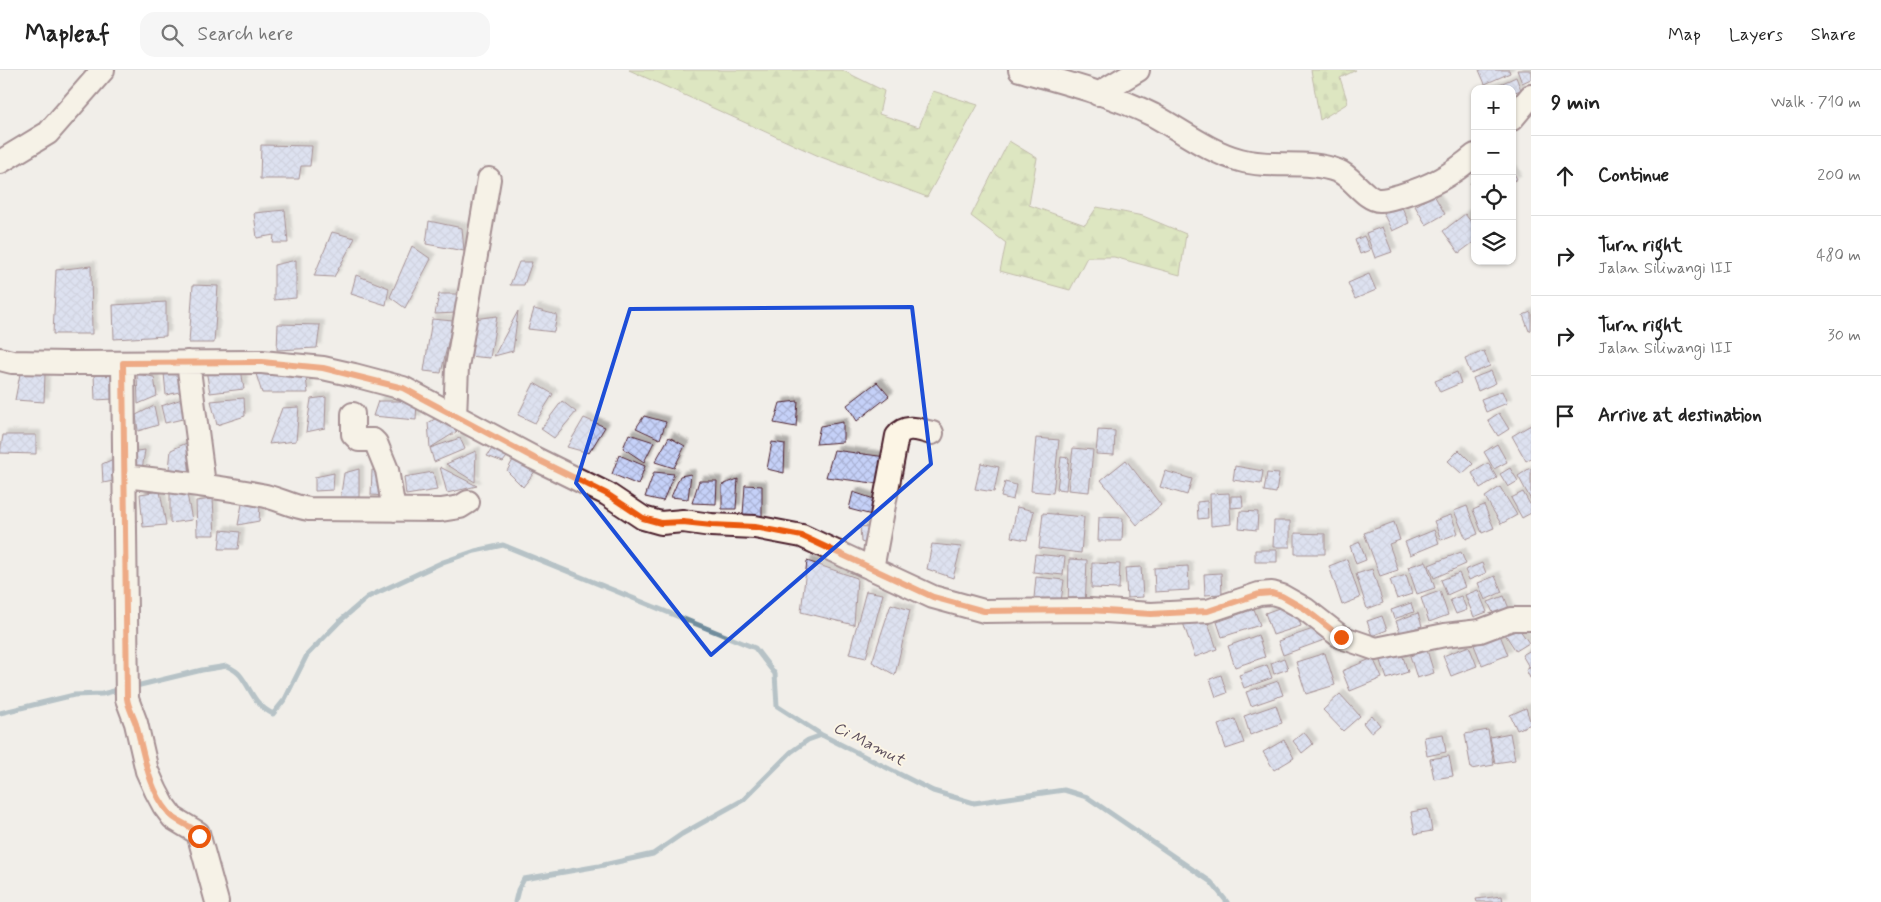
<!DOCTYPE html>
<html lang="en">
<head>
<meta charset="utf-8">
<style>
	:root { --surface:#fff; --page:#f6f6f6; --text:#222; --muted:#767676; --line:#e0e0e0 }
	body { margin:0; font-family:Mynerve,sans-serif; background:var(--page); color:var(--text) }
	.controls { position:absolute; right:15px; top:15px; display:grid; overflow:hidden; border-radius:10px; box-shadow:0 1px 4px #0004 }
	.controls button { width:45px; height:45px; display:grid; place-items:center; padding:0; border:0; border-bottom:1px solid var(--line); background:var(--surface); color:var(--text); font:25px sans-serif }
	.stop { position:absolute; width:15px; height:15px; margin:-11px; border:4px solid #ea580c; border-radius:50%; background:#fff }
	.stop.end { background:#ea580c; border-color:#fff; box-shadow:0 1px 5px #0008 }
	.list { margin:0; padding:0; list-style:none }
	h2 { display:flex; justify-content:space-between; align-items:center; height:65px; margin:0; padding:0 20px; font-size:21px }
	h2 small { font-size:16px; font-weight:400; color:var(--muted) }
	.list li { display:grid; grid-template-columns:32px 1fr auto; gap:15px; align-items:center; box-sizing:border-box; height:80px; padding:0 20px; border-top:1px solid var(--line) }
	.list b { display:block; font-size:19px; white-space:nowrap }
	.list p { margin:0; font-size:16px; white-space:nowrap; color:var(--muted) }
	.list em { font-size:16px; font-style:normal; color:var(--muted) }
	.icon { flex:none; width:28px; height:28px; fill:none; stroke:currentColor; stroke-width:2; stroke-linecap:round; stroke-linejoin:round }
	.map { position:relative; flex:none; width:1531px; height:832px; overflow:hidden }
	header { display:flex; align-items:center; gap:30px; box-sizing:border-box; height:70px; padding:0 25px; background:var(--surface); border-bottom:1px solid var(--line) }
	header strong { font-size:24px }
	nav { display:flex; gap:28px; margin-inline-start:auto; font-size:18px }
	.search { width:350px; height:45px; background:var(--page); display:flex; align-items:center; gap:12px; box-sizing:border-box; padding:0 18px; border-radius:15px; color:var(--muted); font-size:19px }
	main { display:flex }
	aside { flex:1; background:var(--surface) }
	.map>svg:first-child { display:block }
	.forest { fill:url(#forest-firs); stroke:#887d5e }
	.cemetery { fill:url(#cemetery-stones); stroke:#887d5e }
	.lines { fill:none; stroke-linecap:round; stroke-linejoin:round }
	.stream { stroke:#708c9c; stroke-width:5 }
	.building { fill:url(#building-cross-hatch); stroke:#4a1f2b; filter:url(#shadow) }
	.minor-casing { stroke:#4a1f2b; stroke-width:26 }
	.minor { stroke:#fcf5e5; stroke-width:22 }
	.route { stroke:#ea580c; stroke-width:6 }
	.marked { fill:none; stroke:#1d4ed8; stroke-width:4; stroke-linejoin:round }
	.labels { text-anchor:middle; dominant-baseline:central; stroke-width:4; stroke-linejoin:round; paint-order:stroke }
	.water-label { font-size:16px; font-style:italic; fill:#5a4c5a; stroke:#fcf5e5 }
</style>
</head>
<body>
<header>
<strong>Mapleaf</strong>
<div class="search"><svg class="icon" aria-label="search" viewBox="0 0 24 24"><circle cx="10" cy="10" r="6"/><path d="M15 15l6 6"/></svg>Search here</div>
<nav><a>Map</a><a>Layers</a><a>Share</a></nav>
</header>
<main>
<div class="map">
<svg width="1531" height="832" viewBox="0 0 1531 832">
	<defs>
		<pattern id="forest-firs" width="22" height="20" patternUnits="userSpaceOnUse" patternTransform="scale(1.25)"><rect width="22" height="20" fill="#c5db90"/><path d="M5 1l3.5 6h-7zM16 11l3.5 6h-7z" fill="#abbc7c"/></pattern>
		<pattern id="cemetery-stones" width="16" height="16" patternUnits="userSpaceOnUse" patternTransform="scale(1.25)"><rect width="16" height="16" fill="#c5db90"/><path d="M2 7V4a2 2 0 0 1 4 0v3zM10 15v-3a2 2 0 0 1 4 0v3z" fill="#abbc7c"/></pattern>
		<pattern id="building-cross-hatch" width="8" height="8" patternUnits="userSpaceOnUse" patternTransform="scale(1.25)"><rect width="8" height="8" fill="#c5d1f8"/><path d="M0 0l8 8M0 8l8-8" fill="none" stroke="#abb3d5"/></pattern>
		<filter id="shadow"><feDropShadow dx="4.5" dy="-4.5" stdDeviation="1" flood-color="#0004"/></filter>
	</defs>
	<rect width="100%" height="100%" fill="#f1eee9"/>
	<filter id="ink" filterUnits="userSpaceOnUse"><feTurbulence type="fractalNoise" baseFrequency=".02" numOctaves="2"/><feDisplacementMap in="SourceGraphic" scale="10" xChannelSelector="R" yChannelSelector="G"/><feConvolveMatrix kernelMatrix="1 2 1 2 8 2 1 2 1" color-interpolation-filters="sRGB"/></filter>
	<g filter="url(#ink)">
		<!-- forest -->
		<path class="forest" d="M 629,0 L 842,0 L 884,21 L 879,44 L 919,57 L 933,21 L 978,35 L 927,127 L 821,87 Z
			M 1009,71 L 1037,88 L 1029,135 L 1085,155 L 1097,137 L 1143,146 L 1186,164 L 1180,205 L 1114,187 L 1087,187 L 1070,220 L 1000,201 L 1006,173 L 971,146 Z"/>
		<!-- cemetery -->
		<path class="cemetery" d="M 1311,0 L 1356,0 L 1340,8 L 1348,33 L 1320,50 Z"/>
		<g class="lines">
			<!-- stream -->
			<path class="stream" d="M 132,617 L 202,600 L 227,596 C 231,598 237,601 240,605 C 252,620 253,634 273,644 L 285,629 L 307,585 L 341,550 L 368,527 L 443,492 L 475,481 L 503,475 L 755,578 L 775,604 L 777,636 L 822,665
				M 0,643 L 74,625 L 102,624 L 122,619
				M 515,832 L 518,820 L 524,809 L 599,796 L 653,784 L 682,764 L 743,730 L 791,682 L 808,670 L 822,665 L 933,721 L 974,733 L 1064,720 L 1087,727 L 1211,812 L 1227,832"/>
		</g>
		<!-- building -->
		<path class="building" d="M 1479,0 L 1509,0 L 1510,3 L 1485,14 Z
			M 1517,0 L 1531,0 L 1531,9 L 1522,13 Z
			M 1516,7 L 1521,20 L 1512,23 L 1512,19 L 1489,19 Z
			M 261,75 L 312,76 L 310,96 L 301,96 L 299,109 L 260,109 Z
			M 1512,100 L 1517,109 L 1512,112 Z
			M 1475,111 L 1475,122 L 1470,113 Z
			M 1434,125 L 1445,144 L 1426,155 L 1415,136 Z
			M 1401,135 L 1409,153 L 1392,161 L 1383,143 Z
			M 285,140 L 288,173 L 273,173 L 274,165 L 257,168 L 254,143 Z
			M 1465,144 L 1475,157 L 1475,171 L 1459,183 L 1443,161 Z
			M 429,151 L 462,158 L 464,181 L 426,174 Z
			M 1382,157 L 1392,182 L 1375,188 L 1366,163 Z
			M 332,162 L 355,168 L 334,207 L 314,206 Z
			M 1364,166 L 1370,180 L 1360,184 L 1355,170 Z
			M 412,176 L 431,189 L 405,238 L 390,227 Z
			M 296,190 L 296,228 L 274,230 L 274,195 Z
			M 519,192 L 532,192 L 524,215 L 510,215 Z
			M 91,196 L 92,264 L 53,264 L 56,200 Z
			M 1369,204 L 1376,220 L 1355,229 L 1348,213 Z
			M 356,205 L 389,218 L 386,235 L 351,224 Z
			M 193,215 L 218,216 L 214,273 L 189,273 Z
			M 439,224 L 461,224 L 457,243 L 435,244 Z
			M 166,232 L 166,266 L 114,269 L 113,235 Z
			M 534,239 L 557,245 L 554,262 L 528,259 Z
			M 518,241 L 513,281 L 494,286 Z
			M 1531,242 L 1531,260 L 1529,261 L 1523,245 Z
			M 497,246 L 490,288 L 467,286 L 473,249 Z
			M 432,249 L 453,251 L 441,303 L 424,301 Z
			M 278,254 L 320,255 L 317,278 L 277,280 Z
			M 1484,281 L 1490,296 L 1471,304 L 1465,289 Z
			M 241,299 L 244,319 L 210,323 L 206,300 Z
			M 182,300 L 184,321 L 166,325 L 164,303 Z
			M 113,301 L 114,329 L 95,330 L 94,304 Z
			M 1491,301 L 1496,313 L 1478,321 L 1473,308 Z
			M 1457,302 L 1461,313 L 1440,322 L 1435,311 Z
			M 20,304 L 45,304 L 44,332 L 15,330 Z
			M 137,304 L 154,307 L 157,326 L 138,334 Z
			M 256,304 L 306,308 L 308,323 L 262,323 Z
			M 877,312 L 889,326 L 857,351 L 847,335 Z
			M 534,313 L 553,324 L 535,353 L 518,345 Z
			M 1502,321 L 1507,333 L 1486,342 L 1481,329 Z
			M 326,327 L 325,358 L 306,362 L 311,329 Z
			M 185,328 L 187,348 L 165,353 L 161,336 Z
			M 244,328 L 245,346 L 217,355 L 211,331 Z
			M 378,331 L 417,331 L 416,350 L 373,346 Z
			M 562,331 L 576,342 L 554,368 L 541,359 Z
			M 798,331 L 796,357 L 774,353 L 780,333 Z
			M 154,336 L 158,355 L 138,361 L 136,345 Z
			M 299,337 L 296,371 L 269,374 L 282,338 Z
			M 1499,343 L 1509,359 L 1498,366 L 1488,350 Z
			M 440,346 L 459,360 L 430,378 L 428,353 Z
			M 644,346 L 666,352 L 660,369 L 636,358 Z
			M 584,348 L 605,357 L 589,383 L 567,377 Z
			M 843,352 L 843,372 L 816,374 L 820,356 Z
			M 1531,355 L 1531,388 L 1526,391 L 1512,366 Z
			M 1098,360 L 1115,361 L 1114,385 L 1096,384 Z
			M 629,364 L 654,372 L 644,392 L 623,378 Z
			M 3,365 L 36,365 L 36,384 L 0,383 Z
			M 669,367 L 685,376 L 674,398 L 655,392 Z
			M 460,368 L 465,379 L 434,392 L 430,378 Z
			M 1036,368 L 1059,370 L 1053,423 L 1031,421 Z
			M 191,371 L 191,401 L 169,399 L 171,380 Z
			M 772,372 L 785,374 L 784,403 L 767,399 Z
			M 496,373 L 510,383 L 503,392 L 487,386 Z
			M 1497,374 L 1507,392 L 1494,399 L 1484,382 Z
			M 1073,378 L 1093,380 L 1089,422 L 1068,420 Z
			M 145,380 L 142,400 L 131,400 L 128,382 Z
			M 834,380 L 886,387 L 881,414 L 826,407 Z
			M 1459,380 L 1473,394 L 1462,404 L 1448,391 Z
			M 476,381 L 475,412 L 446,394 Z
			M 619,385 L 645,396 L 638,415 L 612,404 Z
			M 515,386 L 536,400 L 523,417 L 507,401 Z
			M 118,387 L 119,410 L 103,413 L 102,394 Z
			M 1061,387 L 1069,388 L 1066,420 L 1057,419 Z
			M 1126,390 L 1161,435 L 1137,455 L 1101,410 Z
			M 981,393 L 999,397 L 994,422 L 975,419 Z
			M 1488,393 L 1497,408 L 1480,418 L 1472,403 Z
			M 1235,396 L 1263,401 L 1261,414 L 1233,410 Z
			M 440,397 L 477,416 L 447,423 Z
			M 1510,398 L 1518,411 L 1508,417 L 1500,404 Z
			M 1530,398 L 1531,400 L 1531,430 L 1518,406 Z
			M 359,399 L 359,427 L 340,431 L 344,403 Z
			M 372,400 L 382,402 L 386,426 L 371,425 Z
			M 1165,401 L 1192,409 L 1187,425 L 1160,417 Z
			M 433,402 L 437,420 L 406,425 L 404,407 Z
			M 654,402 L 674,404 L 663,431 L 645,427 Z
			M 334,403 L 333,420 L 315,421 L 315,407 Z
			M 1267,403 L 1279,404 L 1276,423 L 1264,421 Z
			M 691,404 L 688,429 L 671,427 L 680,406 Z
			M 738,409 L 736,439 L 722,439 L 722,415 Z
			M 699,411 L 717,411 L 716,434 L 692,433 Z
			M 1005,412 L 1016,415 L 1013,430 L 1001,427 Z
			M 745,415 L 762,416 L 762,449 L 743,445 Z
			M 1500,417 L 1517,445 L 1501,454 L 1485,427 Z
			M 170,419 L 186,419 L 192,450 L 170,453 Z
			M 160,421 L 166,455 L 143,457 L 140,424 Z
			M 853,422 L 874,429 L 872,445 L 849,439 Z
			M 1523,422 L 1531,436 L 1531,443 L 1522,448 L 1511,428 Z
			M 1229,423 L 1231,454 L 1211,456 L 1210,424 Z
			M 1231,426 L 1242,426 L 1243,437 L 1231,438 Z
			M 213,429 L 215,465 L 197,465 L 196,431 Z
			M 243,429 L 260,435 L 259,451 L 238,455 Z
			M 1207,431 L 1208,448 L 1198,449 L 1197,432 Z
			M 1484,435 L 1494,458 L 1482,463 L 1473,440 Z
			M 1467,436 L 1478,464 L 1466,469 L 1454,441 Z
			M 1017,437 L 1034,441 L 1027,470 L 1011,467 Z
			M 1240,441 L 1258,442 L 1257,460 L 1239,458 Z
			M 1043,443 L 1084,447 L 1081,483 L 1039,478 Z
			M 1451,445 L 1458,463 L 1441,470 L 1434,451 Z
			M 1099,447 L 1123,448 L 1122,471 L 1098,471 Z
			M 1274,451 L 1290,451 L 1290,477 L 1273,477 Z
			M 1394,452 L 1400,470 L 1389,474 L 1398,500 L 1380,506 L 1364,463 Z
			M 860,456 L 867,457 L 874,462 L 873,476 L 861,472 Z
			M 221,460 L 240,462 L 238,479 L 219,479 Z
			M 1434,460 L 1439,473 L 1410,485 L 1405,472 Z
			M 1295,463 L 1325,464 L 1325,484 L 1295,484 Z
			M 1360,472 L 1366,490 L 1356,494 L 1350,476 Z
			M 932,474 L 961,477 L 953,508 L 927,499 Z
			M 1255,480 L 1277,480 L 1277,492 L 1255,492 Z
			M 1461,482 L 1466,494 L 1434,508 L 1429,495 Z
			M 1035,484 L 1065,487 L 1063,505 L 1033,502 Z
			M 1069,489 L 1087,490 L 1085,538 L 1068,538 Z
			M 1347,489 L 1360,528 L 1342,535 L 1329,496 Z
			M 807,491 L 857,508 L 854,555 L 801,542 Z
			M 1426,491 L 1435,518 L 1417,524 L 1408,497 Z
			M 1092,493 L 1120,494 L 1119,519 L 1091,518 Z
			M 1482,493 L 1486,503 L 1469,510 L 1465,500 Z
			M 1188,496 L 1189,520 L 1155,522 L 1154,498 Z
			M 1141,497 L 1143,527 L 1127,528 L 1125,498 Z
			M 1372,499 L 1383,533 L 1367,539 L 1356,504 Z
			M 1221,503 L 1222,524 L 1205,525 L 1204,504 Z
			M 1459,503 L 1465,517 L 1447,525 L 1441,510 Z
			M 1406,505 L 1412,524 L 1397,529 L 1390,510 Z
			M 1495,506 L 1502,522 L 1485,530 L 1478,513 Z
			M 1036,507 L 1064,510 L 1061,531 L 1034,528 Z
			M 1478,520 L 1487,542 L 1474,547 L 1465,525 Z
			M 866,521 L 883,524 L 866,588 L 849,584 Z
			M 1440,521 L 1448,545 L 1429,552 L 1421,528 Z
			M 1461,526 L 1467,540 L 1456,544 L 1450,530 Z
			M 1504,526 L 1510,541 L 1495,547 L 1488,532 Z
			M 1293,533 L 1301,556 L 1273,565 L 1265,543 Z
			M 1411,533 L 1414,542 L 1394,549 L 1391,540 Z
			M 891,534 L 910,540 L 895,605 L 872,592 Z
			M 1254,539 L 1260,555 L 1222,567 L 1217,552 Z
			M 1204,542 L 1217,579 L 1195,587 L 1182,550 Z
			M 1418,543 L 1422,556 L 1400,563 L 1396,551 Z
			M 1382,546 L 1387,560 L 1372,566 L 1367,551 Z
			M 1515,553 L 1529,573 L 1516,581 L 1503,561 Z
			M 1319,557 L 1324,570 L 1283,585 L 1278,571 Z
			M 1258,565 L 1265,587 L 1235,597 L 1228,576 Z
			M 1500,565 L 1508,585 L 1482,595 L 1474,575 Z
			M 1469,576 L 1477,596 L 1451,606 L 1443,586 Z
			M 1427,580 L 1434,603 L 1417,608 L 1410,586 Z
			M 1531,580 L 1531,596 L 1529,597 L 1522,585 Z
			M 1401,581 L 1408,602 L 1387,609 L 1380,588 Z
			M 1325,583 L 1335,615 L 1306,624 L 1296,592 Z
			M 1284,588 L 1288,599 L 1274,604 L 1271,593 Z
			M 1373,588 L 1382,608 L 1350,621 L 1342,601 Z
			M 1267,595 L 1272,608 L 1244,618 L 1239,605 Z
			M 1531,597 L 1531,608 L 1530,608 L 1526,600 Z
			M 1221,605 L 1227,623 L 1216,627 L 1210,609 Z
			M 1278,611 L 1283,625 L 1251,636 L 1246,622 Z
			M 1340,624 L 1360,646 L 1343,661 L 1323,640 Z
			M 1276,635 L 1282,653 L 1250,665 L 1244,646 Z
			M 1526,638 L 1531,654 L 1517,660 L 1510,645 Z
			M 1372,645 L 1380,655 L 1371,663 L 1363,653 Z
			M 1235,649 L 1244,673 L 1226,679 L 1218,655 Z
			M 1488,660 L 1494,695 L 1471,699 L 1465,664 Z
			M 1304,662 L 1313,674 L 1302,683 L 1293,671 Z
			M 1510,663 L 1515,690 L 1495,693 L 1490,667 Z
			M 1443,664 L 1446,682 L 1427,686 L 1424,667 Z
			M 1284,670 L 1294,688 L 1274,700 L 1263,682 Z
			M 1449,686 L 1453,706 L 1434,709 L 1430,689 Z
			M 1428,739 L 1432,761 L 1415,764 L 1411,742 Z
			M 1502,826 L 1503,832 L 1477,832 L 1476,829 Z"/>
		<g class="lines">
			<defs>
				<path id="minor" d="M 1020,0 C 1063,12 1113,25 1153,45 C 1181,60 1209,82 1240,90 C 1272,99 1306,89 1338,101 C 1352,106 1366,131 1380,130 C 1388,130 1395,127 1402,125 C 1432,116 1451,105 1475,85
					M 1098,24 L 1138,0
					M 1512,49 L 1531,26
					M 0,92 L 48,63 L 103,0
					M 0,289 L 12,292 L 67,293 L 262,292 L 323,298 L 354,305 L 403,318 L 534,388 L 607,424 L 643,448 L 661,453 L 683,451 L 711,455 L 755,457 L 802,466 L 933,527 L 984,541 L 1090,540 L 1151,544 L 1208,541 L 1259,524 L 1272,523 L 1282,526 L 1305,539 L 1341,567 L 1376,579 L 1445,565 L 1480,561 L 1512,549 L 1531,549
					M 188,292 L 204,415
					M 123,293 L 127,629 L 136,653 L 147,701 L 156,721 L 164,736 L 173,748 L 198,763 L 217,832
					M 353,344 L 353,364 L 359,370 L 373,370 L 376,373 L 387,400 L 394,440
					M 455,346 L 457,297 L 489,109
					M 124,406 C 170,411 216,416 261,425 C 278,428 292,437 309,439 L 441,440 L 460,437 L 468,432
					M 872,499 L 897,366 C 906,354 919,360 932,363"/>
			</defs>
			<!-- minor casing -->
			<use href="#minor" class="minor-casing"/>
			<!-- minor -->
			<use href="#minor" class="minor"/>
		</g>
	</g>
	<g class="lines" filter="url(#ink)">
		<!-- route -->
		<path class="route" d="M 199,766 C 194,755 176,753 169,743 C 148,718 144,684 136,654 C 133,645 128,637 127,628 L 123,293 L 262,292 L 323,298 L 403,318 L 534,388 L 607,424 L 643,448 L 661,453 L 683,452 L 712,455 L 755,457 L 802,466 L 933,527 L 984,541 L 1090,540 L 1151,544 L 1208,541 L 1259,524 L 1272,523 L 1282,526 L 1305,539 L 1341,567"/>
	</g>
	<!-- marked area -->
	<path d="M0 0H1531V832H0ZM 912,237 L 931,394 L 711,585 L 576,413 L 630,239 Z" fill="#f1eee9" fill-opacity=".55" fill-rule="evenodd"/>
	<path class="marked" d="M 912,237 L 931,394 L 711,585 L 576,413 L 630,239 Z"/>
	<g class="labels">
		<!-- water labels -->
		<g class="water-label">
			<text transform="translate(869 674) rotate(27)">Ci Mamut</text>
		</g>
	</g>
</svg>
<div class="controls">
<button>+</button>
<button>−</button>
<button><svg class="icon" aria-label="locate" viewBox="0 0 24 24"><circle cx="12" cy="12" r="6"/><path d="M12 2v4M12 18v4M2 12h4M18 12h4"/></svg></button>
<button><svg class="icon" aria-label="layers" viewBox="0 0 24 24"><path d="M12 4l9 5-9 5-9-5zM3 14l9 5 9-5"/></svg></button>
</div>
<div class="stop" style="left:199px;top:766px"></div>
<div class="stop end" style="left:1341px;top:567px"></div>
</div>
<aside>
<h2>9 min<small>Walk · 710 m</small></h2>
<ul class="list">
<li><svg class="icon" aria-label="ahead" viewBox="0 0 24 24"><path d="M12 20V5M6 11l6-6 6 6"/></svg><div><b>Continue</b></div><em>200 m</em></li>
<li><svg class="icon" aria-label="right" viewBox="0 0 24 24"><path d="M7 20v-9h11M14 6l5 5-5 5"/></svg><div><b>Turn right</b><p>Jalan Siliwangi III</p></div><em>480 m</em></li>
<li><svg class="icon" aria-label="right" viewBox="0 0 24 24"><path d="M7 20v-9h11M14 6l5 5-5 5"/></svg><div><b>Turn right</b><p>Jalan Siliwangi III</p></div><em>30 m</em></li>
<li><svg class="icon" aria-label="arrive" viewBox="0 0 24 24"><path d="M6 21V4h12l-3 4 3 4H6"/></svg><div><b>Arrive at destination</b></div></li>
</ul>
</aside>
</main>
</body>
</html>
